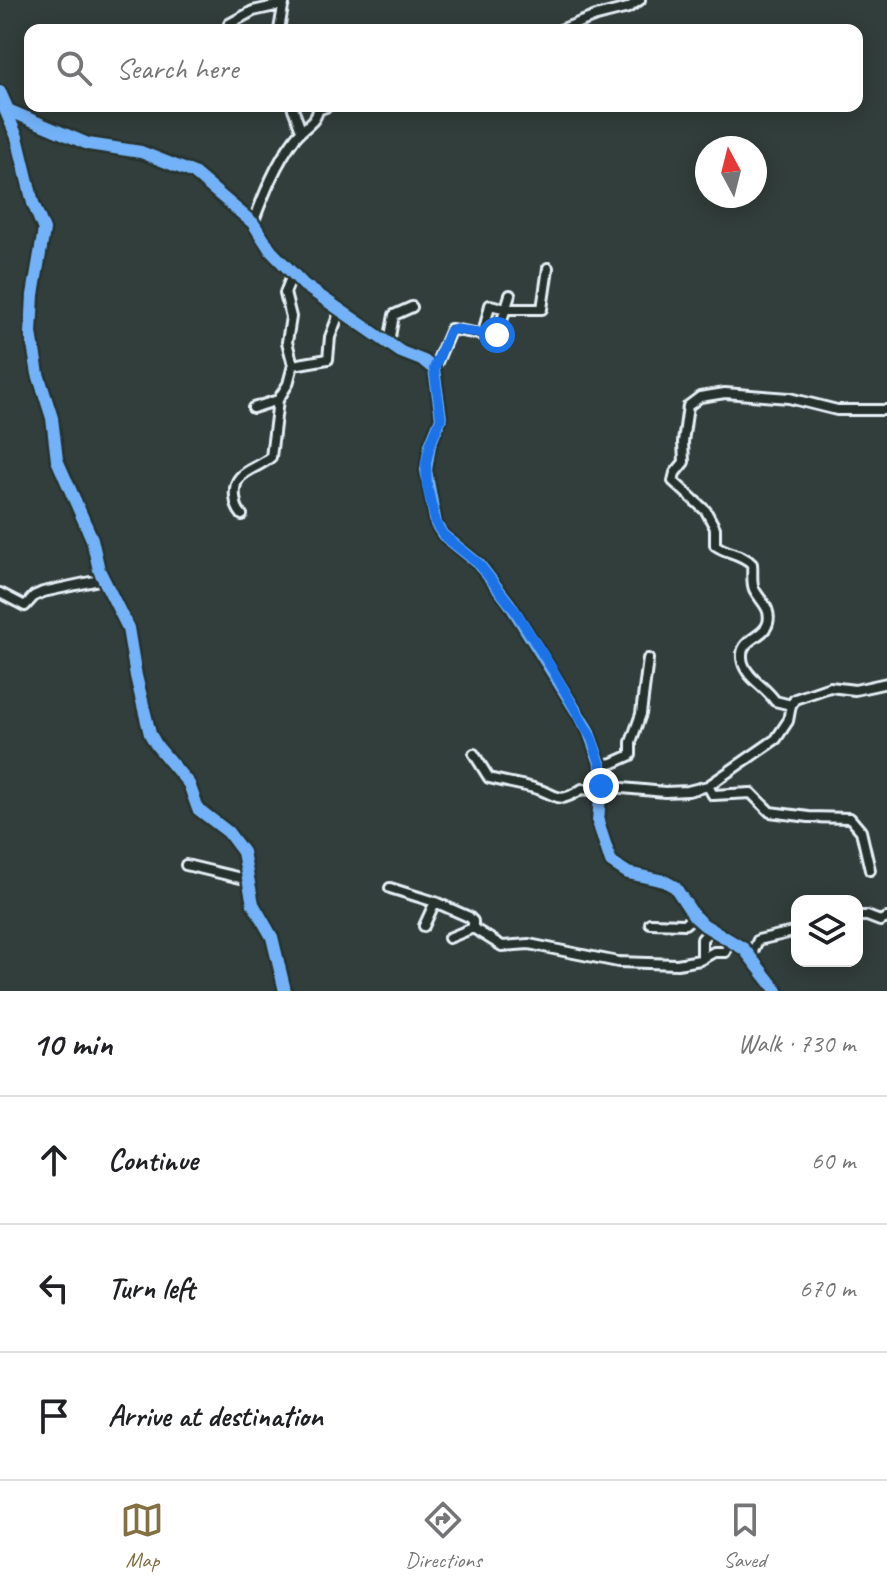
<!DOCTYPE html>
<html lang="en">
<head>
<meta charset="utf-8">
<style>
	:root { --surface:#fff; --page:#f2f2f2; --text:#202124; --muted:#757577; --line:#e0e0e0; --accent:#847042 }
	body { margin:0; font-family:Caveat,sans-serif; background:var(--page); color:var(--text) }
	.controls { position:absolute; right:24px; bottom:24px; display:grid; overflow:hidden; border-radius:16px; box-shadow:0 4px 20px #0003 }
	.controls button { width:72px; height:72px; display:grid; place-items:center; padding:0; border:0; border-bottom:2px solid var(--line); background:var(--surface); color:var(--text); font:40px sans-serif }
	.compass { position:absolute; left:695px; top:136px; width:72px; height:72px; border-radius:50%; background:var(--surface); box-shadow:0 4px 20px #0003; rotate:353deg }
	.stop { position:absolute; width:24px; height:24px; margin:-18px; border:6px solid #1a73e8; border-radius:50%; background:#fff }
	.stop.end { background:#1a73e8; border-color:#fff; box-shadow:0 2px 8px #0008 }
	.list { margin:0; padding:0; list-style:none }
	h2 { display:flex; justify-content:space-between; align-items:center; height:104px; margin:0; padding:0 32px; font-size:34px }
	h2 small { font-size:26px; font-weight:400; color:var(--muted) }
	.list li { display:grid; grid-template-columns:52px 1fr auto; gap:24px; align-items:center; box-sizing:border-box; height:128px; padding:0 32px; border-top:2px solid var(--line) }
	.list b { display:block; font-size:30px; white-space:nowrap }
	.list em { font-size:26px; font-style:normal; color:var(--muted) }
	.icon { flex:none; width:44px; height:44px; fill:none; stroke:currentColor; stroke-width:2; stroke-linecap:round; stroke-linejoin:round }
	.map { position:relative; flex:none; width:887px; height:991px; overflow:hidden }
	.search { position:absolute; background:var(--surface); box-shadow:0 4px 20px #0003; left:24px; right:24px; top:24px; height:88px; display:flex; align-items:center; gap:20px; box-sizing:border-box; padding:0 28px; border-radius:16px; color:var(--muted); font-size:30px }
	.sheet { height:488px; background:var(--surface) }
	nav { display:flex; justify-content:space-around; align-items:center; box-sizing:border-box; height:112px; border-top:2px solid var(--line); background:var(--surface); font-size:22px; color:var(--muted) }
	nav a { display:grid; justify-items:center; gap:4px }
	nav .on { color:var(--accent) }
	.map>svg:first-child { display:block }
	.lines { fill:none; stroke-linecap:round; stroke-linejoin:round }
	.minor-casing { stroke:#e8f1f8; stroke-width:14 }
	.minor { stroke:#26332d; stroke-width:8 }
	.cycleway-casing { stroke:#26332d; stroke-width:17 }
	.cycleway { stroke:#73b2f8; stroke-width:12 }
	.route { stroke:#1a73e8; stroke-width:10 }
</style>
</head>
<body>
<div class="map">
<svg width="887" height="991" viewBox="0 0 887 991">
	<rect width="100%" height="100%" fill="#323e3b"/>
	<filter id="ink" filterUnits="userSpaceOnUse"><feTurbulence type="fractalNoise" baseFrequency=".0125" numOctaves="2"/><feDisplacementMap in="SourceGraphic" scale="16" xChannelSelector="R" yChannelSelector="G"/><feConvolveMatrix kernelMatrix="1 2 1 2 8 2 1 2 1" color-interpolation-filters="sRGB"/></filter>
	<g filter="url(#ink)">
		<g class="lines">
			<defs>
				<path id="minor" d="M 229,24 L 253,11 L 284,4
					M 279,30 L 284,1
					M 560,30 L 596,16 L 628,8 L 640,0
					M 0,92 L 8,110 L 88,144 L 141,152 L 194,173 L 253,223 L 271,251 L 304,285 L 401,352 L 424,361 L 434,369 L 441,418 L 430,445 L 426,470 L 436,524 L 443,535 L 479,564 L 509,603 L 588,730 L 602,769 L 598,822 L 611,862 L 628,873 L 664,881 L 675,887 L 694,916 L 704,925 L 744,949 L 777,991
					M 292,106 L 301,130
					M 5,108 L 17,137 L 33,203 L 44,230 L 33,295 L 31,333 L 38,374 L 52,418 L 57,460 L 92,539 L 99,570 L 128,628 L 136,676 L 150,734 L 157,746 L 189,784 L 198,809 L 228,832 L 243,852 L 253,904 L 272,937 L 285,991
					M 253,223 C 264,194 276,163 295,138 C 303,127 316,123 318,110 L 328,106
					M 483,334 L 490,305 L 507,309 L 542,309 L 548,268
					M 389,342 L 394,315 L 412,307
					M 293,365 L 328,359 L 330,337 L 340,311
					M 434,369 L 451,329 L 491,336 L 498,333 L 510,295
					M 253,408 L 278,400 L 288,384 L 293,365 L 287,342 L 291,317 L 285,293 L 292,275
					M 242,515 C 237,509 236,505 235,497 C 232,470 255,471 271,457 L 278,400
					M 0,593 L 25,606 L 34,596 L 43,592 L 104,579
					M 791,705 L 775,701 C 767,688 747,678 743,663 C 736,638 764,639 768,623 C 772,608 760,601 754,589 C 751,582 753,571 752,564 C 742,553 727,554 715,545 L 715,528 L 706,511 L 673,481 L 675,473 L 684,462 L 683,442 L 688,406 L 700,397 L 725,393 L 789,398 L 837,410 L 887,410
					M 474,754 L 489,778 C 504,782 519,784 534,788 C 558,794 556,806 582,789 L 599,791
					M 601,765 L 613,763 L 631,755 L 631,742 L 641,714 L 648,659
					M 601,786 L 665,792 L 688,791 L 708,786 L 776,739 L 788,721 L 791,705 L 795,699 L 830,687 L 855,690 L 887,683
					M 708,786 L 713,795 L 751,793 L 770,812 L 809,817 L 850,818 L 861,831 L 870,870
					M 186,865 L 249,880
					M 390,888 L 435,902 L 469,917 L 473,921 L 473,928 L 502,946 L 529,944 L 618,962 L 677,964 L 700,960 L 714,952 L 725,952 L 731,940
					M 857,916 L 867,916 L 880,921 L 887,918
					M 650,923 L 685,924 L 694,916
					M 424,926 L 435,902
					M 449,938 L 473,928
					M 751,956 L 758,940 L 797,931
					M 702,959 L 702,939 L 711,929"/>
			</defs>
			<!-- minor casing -->
			<use href="#minor" class="minor-casing"/>
			<!-- minor -->
			<use href="#minor" class="minor"/>
			<defs>
				<path id="cycleway" d="M 0,92 L 8,110 L 88,144 L 141,152 L 194,173 L 253,223 L 271,251 L 304,285 L 401,352 L 424,361 L 434,369 L 441,418 L 430,445 L 426,470 L 436,524 L 443,535 L 479,564 L 509,603 L 588,730 L 602,769 L 598,822 L 611,862 L 628,873 L 664,881 L 675,887 L 694,916 L 704,925 L 744,949 L 777,991
					M 4,107 L 17,137 L 33,203 L 44,230 L 33,295 L 31,333 L 38,374 L 52,418 L 57,460 L 92,539 L 99,570 L 128,628 L 136,676 L 150,734 L 157,746 L 189,784 L 198,809 L 228,832 L 243,852 L 253,904 L 272,937 L 285,991"/>
			</defs>
			<!-- cycleway casing -->
			<use href="#cycleway" class="cycleway-casing"/>
			<!-- cycleway -->
			<use href="#cycleway" class="cycleway"/>
		</g>
	</g>
	<g class="lines" filter="url(#ink)">
		<!-- route -->
		<path class="route" d="M 497,335 L 454,329 L 449,332 L 434,369 L 441,418 L 430,445 L 426,463 L 427,486 L 436,524 L 443,535 L 479,564 L 516,612 L 554,672 L 592,739 L 602,769 L 601,786"/>
	</g>
</svg>
<div class="controls">
<button><svg class="icon" aria-label="layers" viewBox="0 0 24 24"><path d="M12 4l9 5-9 5-9-5zM3 14l9 5 9-5"/></svg></button>
</div>
<svg class="compass" viewBox="-18 -18 36 36"><path d="M0-13l5 13h-10z" fill="#e53935"/><path d="M0 13l5-13h-10z" fill="#757577"/></svg>
<div class="stop" style="left:497px;top:335px"></div>
<div class="stop end" style="left:601px;top:786px"></div>
<div class="search"><svg class="icon" aria-label="search" viewBox="0 0 24 24"><circle cx="10" cy="10" r="6"/><path d="M15 15l6 6"/></svg>Search here</div>
</div>
<section class="sheet">
<h2>10 min<small>Walk · 730 m</small></h2>
<ul class="list">
<li><svg class="icon" aria-label="ahead" viewBox="0 0 24 24"><path d="M12 20V5M6 11l6-6 6 6"/></svg><div><b>Continue</b></div><em>60 m</em></li>
<li><svg class="icon" aria-label="left" viewBox="0 0 24 24"><path d="M17 20v-9H6M10 6l-5 5 5 5"/></svg><div><b>Turn left</b></div><em>670 m</em></li>
<li><svg class="icon" aria-label="arrive" viewBox="0 0 24 24"><path d="M6 21V4h12l-3 4 3 4H6"/></svg><div><b>Arrive at destination</b></div></li>
</ul>
</section>
<nav>
<a class="on"><svg class="icon" aria-label="map" viewBox="0 0 24 24"><path d="M3 6l6-2 6 2 6-2v14l-6 2-6-2-6 2zM9 4v14M15 6v14"/></svg>Map</a>
<a><svg class="icon" aria-label="directions" viewBox="0 0 24 24"><path d="M12 3l9 9-9 9-9-9zM9 14v-3h6M13 9l2 2-2 2"/></svg>Directions</a>
<a><svg class="icon" aria-label="saved" viewBox="0 0 24 24"><path d="M7 4h10v16l-5-4-5 4z"/></svg>Saved</a>
</nav>
</body>
</html>
